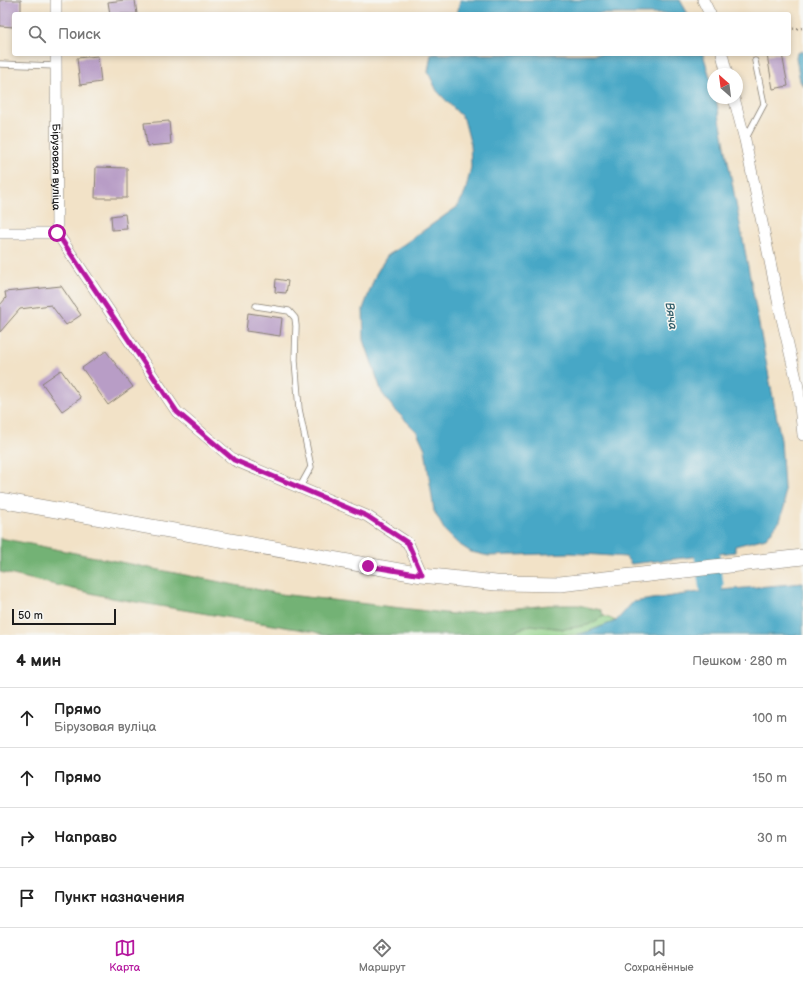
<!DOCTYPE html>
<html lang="ru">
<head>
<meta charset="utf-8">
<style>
	:root { --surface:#fff; --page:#f6f6f6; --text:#222; --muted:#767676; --line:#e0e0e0; --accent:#b5179e }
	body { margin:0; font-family:"Balsamiq Sans",sans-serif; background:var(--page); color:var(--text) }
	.compass { position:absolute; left:707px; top:68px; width:36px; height:36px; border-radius:50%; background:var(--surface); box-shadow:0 2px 6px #0003; rotate:332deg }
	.scale { position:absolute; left:12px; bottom:10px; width:104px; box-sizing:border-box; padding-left:4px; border:2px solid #1c1c1c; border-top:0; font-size:11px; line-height:14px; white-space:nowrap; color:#1c1c1c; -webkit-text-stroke:3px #f6f6f2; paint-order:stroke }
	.stop { position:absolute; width:12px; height:12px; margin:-9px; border:3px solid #b5179e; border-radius:50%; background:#fff }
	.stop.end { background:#b5179e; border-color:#fff; box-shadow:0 1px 4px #0008 }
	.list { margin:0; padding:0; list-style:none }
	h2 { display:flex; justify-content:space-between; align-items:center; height:52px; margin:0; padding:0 16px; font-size:17px }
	h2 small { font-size:13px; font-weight:400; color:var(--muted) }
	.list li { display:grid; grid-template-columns:26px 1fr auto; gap:12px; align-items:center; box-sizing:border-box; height:60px; padding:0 16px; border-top:1px solid var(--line) }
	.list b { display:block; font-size:15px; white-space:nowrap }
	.list p { margin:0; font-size:13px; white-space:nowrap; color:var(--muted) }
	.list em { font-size:13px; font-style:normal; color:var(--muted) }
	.icon { flex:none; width:22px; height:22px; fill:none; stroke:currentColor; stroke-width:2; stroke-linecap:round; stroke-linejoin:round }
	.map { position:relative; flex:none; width:803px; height:635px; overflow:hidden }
	.search { position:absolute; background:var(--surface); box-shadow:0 2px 6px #0003; left:12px; right:12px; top:12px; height:44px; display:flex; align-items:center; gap:10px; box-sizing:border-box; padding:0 14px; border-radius:4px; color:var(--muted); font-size:15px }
	.sheet { height:292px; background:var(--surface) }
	nav { display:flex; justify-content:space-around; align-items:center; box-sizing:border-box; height:56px; border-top:1px solid var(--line); background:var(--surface); font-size:11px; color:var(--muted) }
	nav a { display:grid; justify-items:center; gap:2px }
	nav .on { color:var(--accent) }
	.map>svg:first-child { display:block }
	.green { fill:#8fd087; stroke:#567652 }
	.forest { fill:#73b274; stroke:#486748 }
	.water { fill:#47a7c6; stroke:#326271 }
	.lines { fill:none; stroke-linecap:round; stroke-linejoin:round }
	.river { stroke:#47a7c6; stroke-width:25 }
	.building { fill:#b89dc6 }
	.lane-casing { stroke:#877f72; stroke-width:7 }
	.street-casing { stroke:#877f72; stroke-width:12 }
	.secondary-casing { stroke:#877f72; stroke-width:16 }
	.path { stroke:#877f72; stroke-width:2.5; stroke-dasharray:1 3; stroke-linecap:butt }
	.lane { stroke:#fff; stroke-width:5.5 }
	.street { stroke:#fff; stroke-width:11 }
	.secondary { stroke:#fff; stroke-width:15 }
	.route { stroke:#b5179e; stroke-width:5 }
	.labels { text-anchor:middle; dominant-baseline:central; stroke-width:3; stroke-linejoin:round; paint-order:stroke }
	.street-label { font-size:11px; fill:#1c1c1c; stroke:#f6f6f2 }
	.water-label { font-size:12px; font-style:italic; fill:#2f5b68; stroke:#f6f6f2 }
</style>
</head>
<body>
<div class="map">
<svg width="803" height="635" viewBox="0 0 803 635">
	<rect width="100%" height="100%" fill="#f6f6f2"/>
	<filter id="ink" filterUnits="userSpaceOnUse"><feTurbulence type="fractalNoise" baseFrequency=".025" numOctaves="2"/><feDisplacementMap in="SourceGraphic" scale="8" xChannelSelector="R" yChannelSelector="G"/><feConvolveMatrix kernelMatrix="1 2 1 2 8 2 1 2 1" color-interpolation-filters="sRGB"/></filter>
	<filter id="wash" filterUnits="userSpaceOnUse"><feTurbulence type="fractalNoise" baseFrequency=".012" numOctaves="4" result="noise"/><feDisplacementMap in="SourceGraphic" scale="16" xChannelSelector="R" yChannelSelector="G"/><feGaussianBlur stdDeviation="0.9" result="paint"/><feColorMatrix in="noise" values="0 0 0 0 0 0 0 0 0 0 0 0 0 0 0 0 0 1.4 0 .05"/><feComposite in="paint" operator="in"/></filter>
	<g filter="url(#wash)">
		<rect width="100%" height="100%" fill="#f2e2c7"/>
		<!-- green -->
		<path class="green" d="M 604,616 L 616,621 L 587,632 L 576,635 L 503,635 L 531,625 L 564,629 L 588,625 Z"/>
		<!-- forest -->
		<path class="forest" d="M 0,538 L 280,594 L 453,614 L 549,605 L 578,605 L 601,610 L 604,616 L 588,625 L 564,629 L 531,625 L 503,635 L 323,635 L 315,632 L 112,598 L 0,572 Z"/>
		<!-- water -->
		<path class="water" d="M 460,0 L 680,0 L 688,14 L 457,14 Z
			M 803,51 L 803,86 L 800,81 L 796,57 L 797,53 Z
			M 431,54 L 703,54 L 713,87 L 713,98 L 716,98 L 781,440 L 785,504 L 780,521 L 766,538 L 735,546 L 735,552 L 631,564 L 626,557 L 570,553 L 489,556 L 471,552 L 457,543 L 445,531 L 434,511 L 425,449 L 417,432 L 394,409 L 382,393 L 364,340 L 363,309 L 376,274 L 387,256 L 457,207 L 465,193 L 471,167 L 470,142 L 464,119 L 437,91 L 428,72 Z
			M 803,583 L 803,635 L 576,635 L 587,632 L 616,621 L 633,602 L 699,592 Z"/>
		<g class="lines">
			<!-- river -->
			<path class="river" d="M 702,521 L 711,584"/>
		</g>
		<g id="blocks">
			<!-- building -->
			<path class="building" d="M 0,0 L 21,0 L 21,14 L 14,14 L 14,27 L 0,26 Z
				M 125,0 L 135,0 L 137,14 L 110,14 L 108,2 Z
				M 771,54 L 782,54 L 788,86 L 773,89 L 767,55 Z
				M 98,56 L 101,82 L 80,85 L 77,58 Z
				M 169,121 L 171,144 L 147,146 L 144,123 Z
				M 96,167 L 127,168 L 127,198 L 95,198 Z
				M 125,214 L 127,229 L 112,230 L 111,216 Z
				M 276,279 L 288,281 L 286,293 L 275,292 Z
				M 61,286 L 81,315 L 66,325 L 51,305 L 20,309 L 0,332 L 0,305 L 6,298 L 5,292 Z
				M 248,313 L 282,318 L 280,336 L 246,331 Z
				M 106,351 L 133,387 L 108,405 L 82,368 Z
				M 61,370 L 81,398 L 62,411 L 42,383 Z"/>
		</g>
	</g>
	<g filter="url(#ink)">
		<use href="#blocks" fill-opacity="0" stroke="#877f72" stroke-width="1"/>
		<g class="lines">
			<defs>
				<path id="lane" d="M 0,64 L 56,66
					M 746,138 L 764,104 L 755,61
					M 256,306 L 289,311 L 295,318 L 296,326 L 295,360 L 299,409 L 311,467 L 300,487"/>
				<g id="street">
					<path d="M 56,0 L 56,14"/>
					<path d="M 703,0 L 710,14"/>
					<path id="s1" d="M 56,54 L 57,233 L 177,412 L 234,460 L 367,516 L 408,543 L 422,575"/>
					<path d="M 722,54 L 727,74"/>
					<path d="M 734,98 L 745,140 L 780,310 L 798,387 L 803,435"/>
					<path d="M 0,233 L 57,233"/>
				</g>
				<path id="secondary" d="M 0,500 L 422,575 L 496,583 L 560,584 L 803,557"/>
			</defs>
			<!-- lane casing -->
			<use href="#lane" class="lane-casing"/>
			<!-- street casing -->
			<use href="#street" class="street-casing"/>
			<!-- secondary casing -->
			<use href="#secondary" class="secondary-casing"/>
			<!-- path -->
			<path class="path" d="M 789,29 L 803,28"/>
			<!-- lane -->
			<use href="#lane" class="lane"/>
			<!-- street -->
			<use href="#street" class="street"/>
			<!-- secondary -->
			<use href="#secondary" class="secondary"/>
		</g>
	</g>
	<g class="lines" filter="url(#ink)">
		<!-- route -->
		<path class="route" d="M 57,233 L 177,412 L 234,460 L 367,516 L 408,543 L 422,575 L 368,566"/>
	</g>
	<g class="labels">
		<!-- street labels -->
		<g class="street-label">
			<text stroke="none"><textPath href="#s1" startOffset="113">Бірузовая вуліца</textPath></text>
		</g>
		<!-- water labels -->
		<g class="water-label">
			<text transform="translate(671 316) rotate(81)">Вяча</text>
		</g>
	</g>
</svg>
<svg class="compass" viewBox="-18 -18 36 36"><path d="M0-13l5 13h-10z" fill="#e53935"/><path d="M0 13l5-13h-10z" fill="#767676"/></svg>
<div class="scale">50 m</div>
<div class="stop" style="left:57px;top:233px"></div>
<div class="stop end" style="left:368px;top:566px"></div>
<div class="search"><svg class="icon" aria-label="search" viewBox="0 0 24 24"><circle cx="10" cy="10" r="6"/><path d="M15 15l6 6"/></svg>Поиск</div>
</div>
<section class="sheet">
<h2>4 мин<small>Пешком · 280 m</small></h2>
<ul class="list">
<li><svg class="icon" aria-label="ahead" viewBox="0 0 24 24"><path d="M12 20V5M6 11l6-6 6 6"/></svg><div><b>Прямо</b><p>Бірузовая вуліца</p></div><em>100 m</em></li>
<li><svg class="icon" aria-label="ahead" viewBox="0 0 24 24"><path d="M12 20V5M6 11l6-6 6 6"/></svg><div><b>Прямо</b></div><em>150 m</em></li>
<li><svg class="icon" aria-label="right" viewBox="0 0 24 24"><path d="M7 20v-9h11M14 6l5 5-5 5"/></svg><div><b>Направо</b></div><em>30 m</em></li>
<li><svg class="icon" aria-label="arrive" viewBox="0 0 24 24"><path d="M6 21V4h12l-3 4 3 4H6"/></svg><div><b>Пункт назначения</b></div></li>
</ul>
</section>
<nav>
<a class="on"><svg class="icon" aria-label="map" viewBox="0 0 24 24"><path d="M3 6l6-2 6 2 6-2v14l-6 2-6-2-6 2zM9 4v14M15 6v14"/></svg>Карта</a>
<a><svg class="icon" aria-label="directions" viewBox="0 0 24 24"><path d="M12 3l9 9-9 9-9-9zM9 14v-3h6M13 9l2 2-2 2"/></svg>Маршрут</a>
<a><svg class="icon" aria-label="saved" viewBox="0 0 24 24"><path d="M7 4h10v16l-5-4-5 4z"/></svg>Сохранённые</a>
</nav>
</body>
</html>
